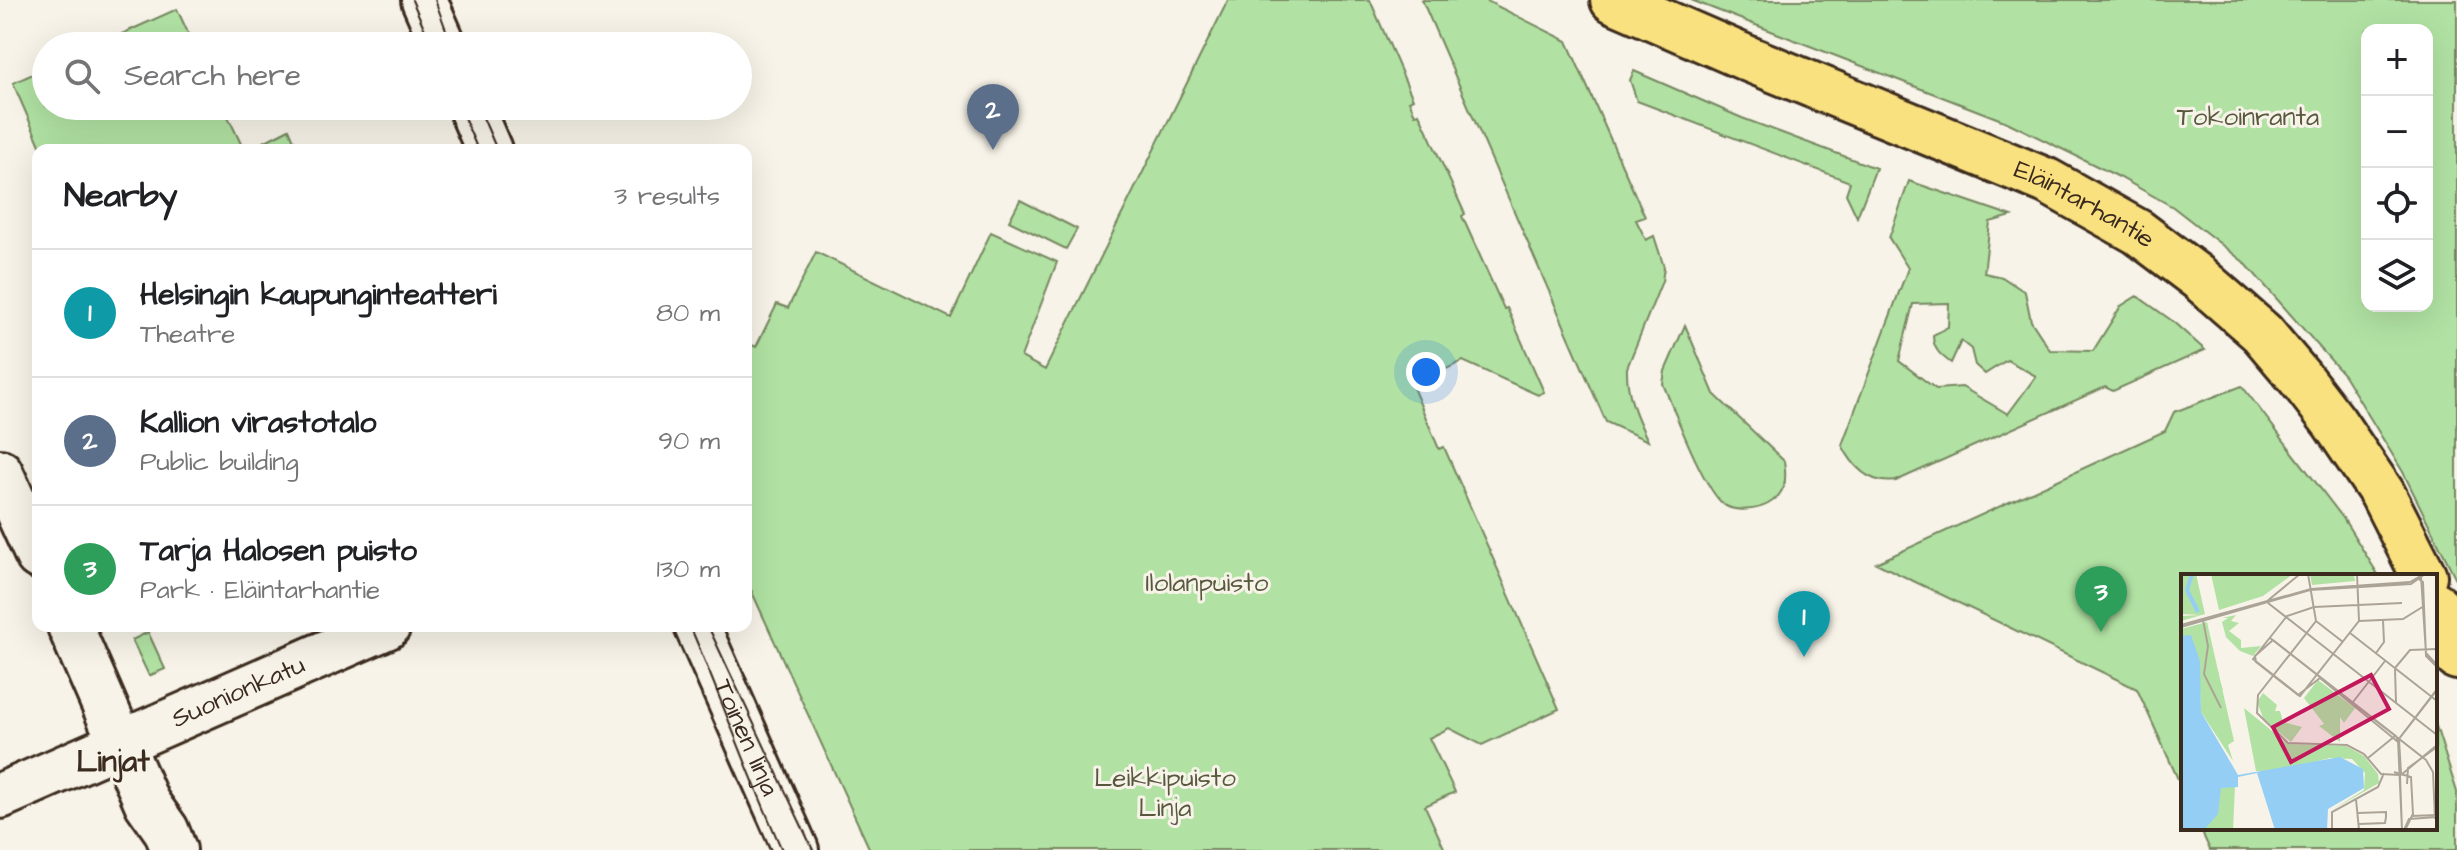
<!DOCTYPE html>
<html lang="en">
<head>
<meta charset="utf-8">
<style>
	:root { --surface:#fff; --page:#f6f6f6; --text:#202124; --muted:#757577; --line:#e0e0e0; --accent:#db2777 }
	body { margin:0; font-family:"Architects Daughter",sans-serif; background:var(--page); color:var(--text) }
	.controls { position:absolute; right:24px; top:24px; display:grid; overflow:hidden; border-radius:16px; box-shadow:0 8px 32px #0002 }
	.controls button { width:72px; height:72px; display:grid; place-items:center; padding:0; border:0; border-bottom:2px solid var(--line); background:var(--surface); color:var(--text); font:40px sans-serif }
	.you { position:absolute; left:1426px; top:372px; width:28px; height:28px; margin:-20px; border:6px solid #fff; border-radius:50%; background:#1a73e8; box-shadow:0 0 0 12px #1a73e833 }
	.badge { display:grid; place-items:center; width:52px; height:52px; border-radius:50%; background:var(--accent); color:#fff; font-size:26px; font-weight:700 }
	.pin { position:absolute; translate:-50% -66px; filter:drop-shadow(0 2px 4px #0008) }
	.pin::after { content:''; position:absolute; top:42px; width:28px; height:24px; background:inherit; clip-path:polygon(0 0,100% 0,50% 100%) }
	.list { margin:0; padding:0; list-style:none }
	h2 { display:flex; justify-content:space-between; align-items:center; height:104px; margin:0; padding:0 32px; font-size:34px }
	h2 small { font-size:26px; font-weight:400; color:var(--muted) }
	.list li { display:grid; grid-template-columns:52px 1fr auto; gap:24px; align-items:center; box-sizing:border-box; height:128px; padding:0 32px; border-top:2px solid var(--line) }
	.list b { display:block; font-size:30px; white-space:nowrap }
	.list p { margin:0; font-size:26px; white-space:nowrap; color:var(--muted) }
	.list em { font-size:26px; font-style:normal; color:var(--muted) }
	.icon { flex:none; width:44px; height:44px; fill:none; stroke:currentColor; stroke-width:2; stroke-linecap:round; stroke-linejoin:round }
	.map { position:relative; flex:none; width:2457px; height:850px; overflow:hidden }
	.search { position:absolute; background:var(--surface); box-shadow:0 8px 32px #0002; left:32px; top:32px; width:720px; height:88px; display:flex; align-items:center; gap:20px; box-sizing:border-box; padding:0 28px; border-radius:44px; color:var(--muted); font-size:30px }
	.panel { position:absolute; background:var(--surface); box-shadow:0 8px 32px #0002; left:32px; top:144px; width:720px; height:488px; border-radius:16px }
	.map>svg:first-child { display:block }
	.green { fill:#b1e2a3; stroke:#768660; stroke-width:2; fill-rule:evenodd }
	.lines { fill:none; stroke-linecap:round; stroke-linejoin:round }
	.minor-casing { stroke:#3b2a1e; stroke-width:50 }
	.major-casing { stroke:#3b2a1e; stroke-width:50 }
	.minor { stroke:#f7f3e8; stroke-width:44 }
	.major { stroke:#fae180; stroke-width:44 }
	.tram { stroke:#3b2a1e; stroke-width:2 }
	.labels { text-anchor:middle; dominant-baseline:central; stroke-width:6; stroke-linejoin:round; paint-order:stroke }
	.park-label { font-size:26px; fill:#58583f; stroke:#f7f3e8 }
	.street-label { font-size:26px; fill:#3b2a1e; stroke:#f7f3e8 }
	.quarter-label { font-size:30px; font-weight:bold; fill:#3b2a1e; stroke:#f7f3e8 }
	.inset-river { fill:none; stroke:#94cef4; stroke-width:4 }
	.inset-road { fill:none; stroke:#aca397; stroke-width:2 }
	.view { fill:#c2185b; fill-opacity:0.15; stroke:#c2185b; stroke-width:4 }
	.inset-edge { fill:none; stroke:#3b2a1e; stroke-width:4 }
</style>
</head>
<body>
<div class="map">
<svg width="2457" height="850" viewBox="0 0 2457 850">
	<rect width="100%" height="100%" fill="#f7f3e8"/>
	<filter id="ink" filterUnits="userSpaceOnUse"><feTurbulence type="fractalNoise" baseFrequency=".0125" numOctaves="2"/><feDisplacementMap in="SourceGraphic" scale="16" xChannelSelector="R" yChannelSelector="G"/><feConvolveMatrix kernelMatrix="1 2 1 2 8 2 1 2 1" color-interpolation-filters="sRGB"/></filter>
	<g filter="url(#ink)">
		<!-- green -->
		<path class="green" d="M 1228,0 L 1370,0 L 1413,99 L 1409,101 L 1415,114 L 1419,113 L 1465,214 L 1462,216 L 1504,309 L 1507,308 L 1544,392 L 1538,395 L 1463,361 L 1412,385 L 1439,449 L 1444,447 L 1559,709 L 1482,745 L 1449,728 L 1429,738 L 1455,792 L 1425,806 L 1445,850 L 870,850 L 746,579 L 746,342 L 756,347 L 777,304 L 788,308 L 816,252 L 951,318 L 991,232 L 1057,262 L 1021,357 L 1045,370 Z
			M 1422,0 L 1485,0 L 1567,41 L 1645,217 L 1636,220 L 1646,240 L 1654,236 L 1664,267 L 1662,281 L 1627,368 C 1626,394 1637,418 1648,441 L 1606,422 Z
			M 1691,0 L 2457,0 L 2457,581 L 2403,472 L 2344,375 L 2245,263 L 2173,207 L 2119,177 L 2007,122 ZM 2427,30 L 2427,306 L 2367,306 L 2367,30 Z
			M 177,9 L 194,46 L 95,46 Z
			M 46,68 L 46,106 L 223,106 L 244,150 L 42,150 L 13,83 Z
			M 1634,71 L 1742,118 L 1876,168 L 1857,217 L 1846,194 L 1850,182 L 1637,101 L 1630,80 Z
			M 289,129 L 298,150 L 248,150 Z
			M 1909,181 L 2012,216 L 1990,222 L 1984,273 L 2002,277 L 2025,292 L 2031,321 L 2050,350 L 2093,351 L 2121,306 L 2137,296 L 2171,320 L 2205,350 L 2113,391 L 2105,387 L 1896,481 C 1870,485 1853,467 1842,445 L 1908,268 L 1889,238 ZM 1949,303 L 1948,327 L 1933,335 C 1933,349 1940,355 1951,363 L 1961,341 L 1971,349 L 1975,365 L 1985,374 L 2007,360 L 2036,376 L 2008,414 L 1962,387 L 1936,389 L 1899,361 L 1913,304 Z
			M 1020,200 L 1077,229 L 1066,249 L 1009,221 Z
			M 1685,325 L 1714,394 L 1784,461 C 1787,479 1786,494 1768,504 C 1757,510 1737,512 1726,506 C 1705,494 1674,409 1663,384 L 1665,371 Z
			M 2242,386 L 2343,518 L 2379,576 L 2183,576 L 2183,790 L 2137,689 L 1876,563 L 2165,431 L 2174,412 Z
			M 148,632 L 165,669 L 149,676 L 132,640 Z
			M 2435,723 L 2457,792 L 2457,850 L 2210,850 L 2200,828 L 2435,828 Z"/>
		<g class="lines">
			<defs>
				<g id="minor">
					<path d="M 424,0 L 444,46"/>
					<path d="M 470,106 L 489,150"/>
					<path d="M 0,472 L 38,556"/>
					<path d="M 70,626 L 147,803 L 166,830 L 174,850"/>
					<path id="s1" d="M 697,626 L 796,850"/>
					<path id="s2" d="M 0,796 L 388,626"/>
				</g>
				<g id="major">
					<path id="s3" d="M 1613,0 L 1751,60 L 2047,181 L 2138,232 L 2199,278 L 2262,333 L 2300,378 L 2334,422 L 2382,493 L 2424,576"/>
					<path d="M 2435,604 L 2457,657"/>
				</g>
			</defs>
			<!-- minor casing -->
			<use href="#minor" class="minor-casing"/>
			<!-- major casing -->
			<use href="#major" class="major-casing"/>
			<!-- minor -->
			<use href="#minor" class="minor"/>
			<!-- major -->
			<use href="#major" class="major"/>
			<!-- tram -->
			<path class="tram" d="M 412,0 L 432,46
				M 435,0 L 452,46
				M 459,106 L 478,150
				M 478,106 L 497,150
				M 690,626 C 722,700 749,776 782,850
				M 708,626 L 813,850"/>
		</g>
	</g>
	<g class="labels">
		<!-- park labels -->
		<g class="park-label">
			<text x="2248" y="117">Tokoinranta</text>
			<text x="1207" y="583">Ilolanpuisto</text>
			<text x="1165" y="778">Leikkipuisto<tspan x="1165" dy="30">Linja</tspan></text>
		</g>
		<!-- street labels -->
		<g class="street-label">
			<text stroke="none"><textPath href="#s3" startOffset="514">Eläintarhantie</textPath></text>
			<text stroke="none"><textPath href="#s2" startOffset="260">Suonionkatu</textPath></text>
			<text stroke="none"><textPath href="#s1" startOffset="122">Toinen linja</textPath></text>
		</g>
		<!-- quarter labels -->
		<g class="quarter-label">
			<text x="113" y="762">Linjat</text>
		</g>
	</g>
	<!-- overview -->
	<g transform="translate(2181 574)">
		<rect width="256" height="256" fill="#f7f3e8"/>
		<path d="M 2,0 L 15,0 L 24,40 L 0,47 L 0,42 L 20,41 L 0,40 ZM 30,0 L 112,0 L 82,22 L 38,36 ZM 129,0 L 173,0 L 174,7 L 131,11 ZM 55,41 L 50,47 L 58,49 L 48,57 L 60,66 L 60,74 L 80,72 L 72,82 L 59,77 L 45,63 L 41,48 L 47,44 L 41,44 ZM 26,48 L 53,167 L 47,171 L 52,187 L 20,138 L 18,81 L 0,61 L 0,55 ZM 137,106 L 174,134 L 163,149 L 159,143 L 159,168 L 138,152 L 143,150 L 123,124 ZM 82,119 L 96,131 L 94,137 L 99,137 L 102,148 L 121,153 L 110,168 L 83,146 L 76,128 ZM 63,134 L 107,170 L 165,172 L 183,182 L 197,200 L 198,209 L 151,236 L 183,216 L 184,199 L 171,185 L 149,184 L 97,197 L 75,197 ZM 54,212 L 52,256 L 23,256 L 40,214 Z" fill="#b1e2a3"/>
		<path d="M 22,58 L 38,100 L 31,102 L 32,109 L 39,107 L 42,116 L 31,123 L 28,116 L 18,118 L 16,76 Z" fill="#b1e2a3"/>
		<path d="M 10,61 L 19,87 L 20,138 L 57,201 L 159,183 L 182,195 L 183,214 L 147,235 L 146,256 L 94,256 L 76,199 L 57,203 L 57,213 L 40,214 L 37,240 L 23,256 L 0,256 L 0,62 Z" fill="#94cef4"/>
		<path class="inset-river" d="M 11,0 L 6,16 L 17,38"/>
		<path class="inset-road" d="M 127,0 L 135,47 L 77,121 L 76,139 L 107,169 L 166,171 L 183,180 L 200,200 L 219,201 L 221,256M 176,0 L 178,47M 240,2 L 245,79 L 256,91M 236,4 L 242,8 L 245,82 L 256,93M 85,28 L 119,0M 87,29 L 256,161M 221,29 L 133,33 L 106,42 L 72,85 L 119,122 L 178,47 L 222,45 L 243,32M 22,46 L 27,72 L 23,100 L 40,134M 135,47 L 162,68M 0,51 L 130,15 L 229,8 L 243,0M 0,53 L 129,16 L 230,10 L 244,0M 169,59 L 256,127M 89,64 L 245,186 L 252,198 L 254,245M 195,79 L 203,68 L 202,46M 214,94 L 229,76 L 256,75M 214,95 L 215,129M 172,128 L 204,87M 218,165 L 256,116M 218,165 L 220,199M 217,168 L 139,104 L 117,121 L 75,88 L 74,82 L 92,66 L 215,162 L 218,170M 187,184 L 214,162M 213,198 L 230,203 L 232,240 L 224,256M 220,201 L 256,171M 226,210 L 227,194 L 256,173M 175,225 L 178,256M 177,239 L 205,238 L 205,243 L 204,249 L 178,250M 230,242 L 256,241M 151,256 L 151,238 L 197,213 L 203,199M 221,256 L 217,166 L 256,115M 223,256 L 228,245 L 256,243"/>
		<path class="view" d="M 190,101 L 208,135 L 110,188 L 92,153 Z"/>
		<rect width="256" height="256" class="inset-edge"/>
	</g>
</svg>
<div class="controls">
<button>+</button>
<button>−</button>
<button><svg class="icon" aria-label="locate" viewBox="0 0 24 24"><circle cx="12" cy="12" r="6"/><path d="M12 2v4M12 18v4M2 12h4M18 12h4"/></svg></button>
<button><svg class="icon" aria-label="layers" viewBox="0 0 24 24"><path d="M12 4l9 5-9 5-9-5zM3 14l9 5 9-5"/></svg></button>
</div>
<div class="you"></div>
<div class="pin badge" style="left:1804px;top:657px;background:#0f9aa8">1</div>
<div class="pin badge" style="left:993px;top:150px;background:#5c6f8a">2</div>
<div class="pin badge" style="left:2101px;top:632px;background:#2e9e5b">3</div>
<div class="search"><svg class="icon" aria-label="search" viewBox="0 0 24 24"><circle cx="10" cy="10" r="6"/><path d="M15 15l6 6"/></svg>Search here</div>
<section class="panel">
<h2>Nearby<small>3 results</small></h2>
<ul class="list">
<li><span class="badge" style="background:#0f9aa8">1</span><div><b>Helsingin kaupunginteatteri</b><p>Theatre</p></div><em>80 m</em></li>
<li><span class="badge" style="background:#5c6f8a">2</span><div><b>Kallion virastotalo</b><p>Public building</p></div><em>90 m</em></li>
<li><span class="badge" style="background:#2e9e5b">3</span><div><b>Tarja Halosen puisto</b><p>Park · Eläintarhantie</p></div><em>130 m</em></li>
</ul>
</section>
</div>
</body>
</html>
